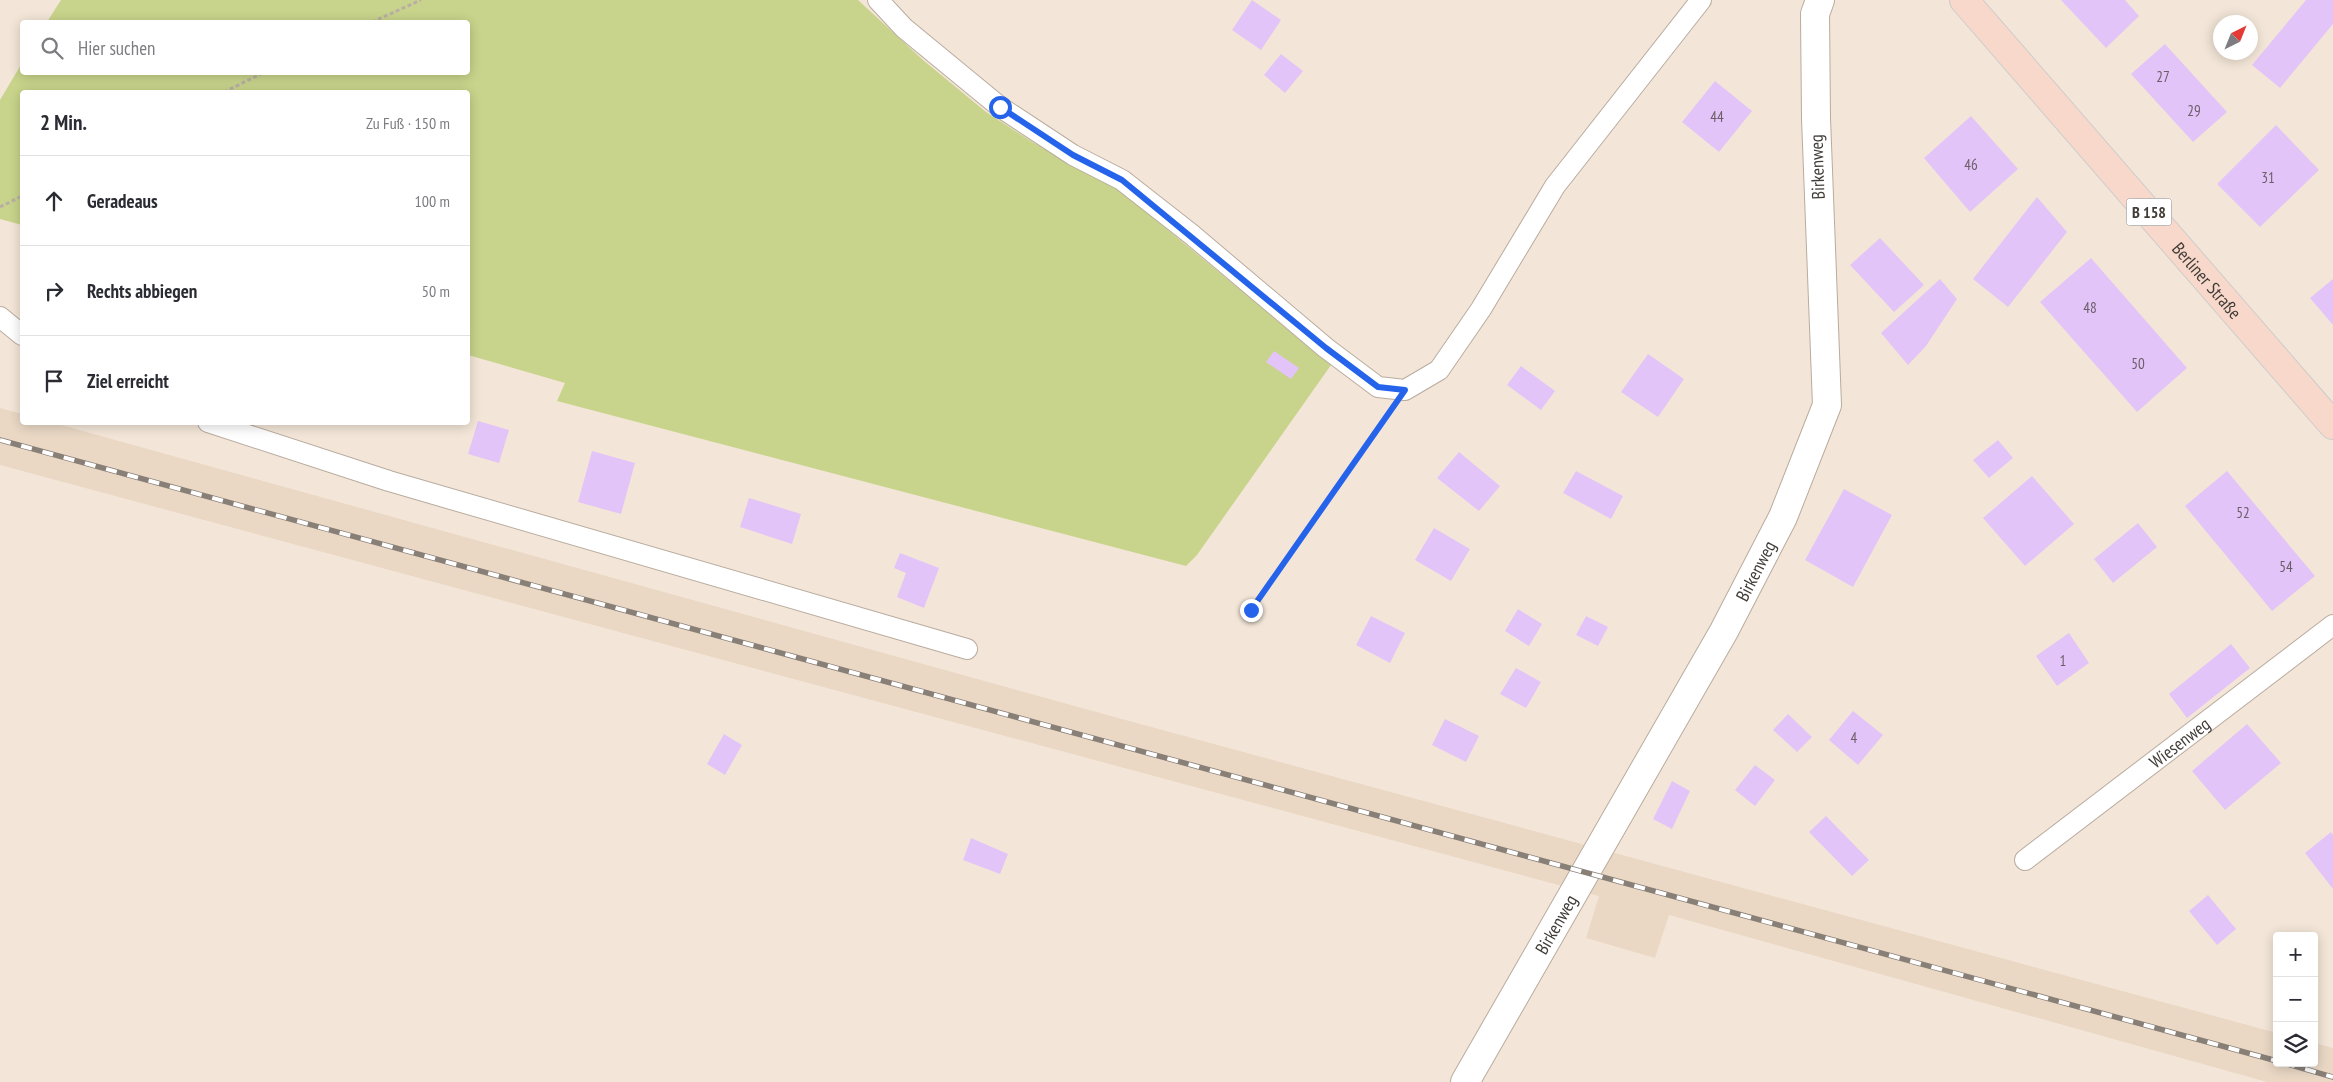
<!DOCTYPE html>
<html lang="de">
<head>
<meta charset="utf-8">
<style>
	:root { --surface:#fff; --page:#f7f7f7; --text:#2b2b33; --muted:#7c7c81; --line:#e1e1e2 }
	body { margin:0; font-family:"PT Sans Narrow",sans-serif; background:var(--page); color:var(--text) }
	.controls { position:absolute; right:15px; bottom:15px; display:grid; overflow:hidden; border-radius:5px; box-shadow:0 2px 12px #0003 }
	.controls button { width:45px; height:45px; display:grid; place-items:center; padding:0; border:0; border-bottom:1px solid var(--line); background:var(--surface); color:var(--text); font:25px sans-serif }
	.compass { position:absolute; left:2213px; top:15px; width:45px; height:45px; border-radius:50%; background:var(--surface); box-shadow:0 2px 12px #0003; rotate:43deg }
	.stop { position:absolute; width:15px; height:15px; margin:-11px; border:4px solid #2563eb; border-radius:50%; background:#fff }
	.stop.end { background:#2563eb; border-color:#fff; box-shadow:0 1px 5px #0008 }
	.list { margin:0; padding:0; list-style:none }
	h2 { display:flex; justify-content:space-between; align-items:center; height:65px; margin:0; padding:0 20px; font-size:21px }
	h2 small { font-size:16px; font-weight:400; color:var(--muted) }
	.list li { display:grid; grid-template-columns:32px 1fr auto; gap:15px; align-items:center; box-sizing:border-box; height:90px; padding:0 20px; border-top:1px solid var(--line) }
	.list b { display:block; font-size:19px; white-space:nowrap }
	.list em { font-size:16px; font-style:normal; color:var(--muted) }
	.icon { flex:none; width:28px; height:28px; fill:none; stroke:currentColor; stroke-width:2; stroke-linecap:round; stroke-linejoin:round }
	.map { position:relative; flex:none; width:2333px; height:1082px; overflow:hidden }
	.search { position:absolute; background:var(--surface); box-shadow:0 2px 12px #0003; left:20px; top:20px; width:450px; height:55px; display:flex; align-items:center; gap:12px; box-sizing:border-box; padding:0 18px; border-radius:5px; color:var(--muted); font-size:19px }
	.panel { position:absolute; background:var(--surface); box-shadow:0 2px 12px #0003; left:20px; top:90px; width:450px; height:335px; border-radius:5px }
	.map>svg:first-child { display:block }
	.built { fill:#ead8c5 }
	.green { fill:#c8d48b }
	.building { fill:#e3c4f8 }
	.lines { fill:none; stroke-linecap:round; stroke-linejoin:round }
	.lane-casing { stroke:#b9ac9f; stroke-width:22 }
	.street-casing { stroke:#b9ac9f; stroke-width:30 }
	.primary-casing { stroke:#cecccb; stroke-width:30 }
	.path { stroke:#b9afa4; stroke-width:3; stroke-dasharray:4 2.5; stroke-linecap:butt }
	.lane { stroke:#fff; stroke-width:20 }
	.street { stroke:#fff; stroke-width:28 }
	.primary { stroke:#f7d8cb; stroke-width:28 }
	.rail-casing { stroke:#887f77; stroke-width:5.5 }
	.rail { stroke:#fff; stroke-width:4; stroke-dasharray:11; stroke-linecap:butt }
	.route { stroke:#2563eb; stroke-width:6 }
	.labels { text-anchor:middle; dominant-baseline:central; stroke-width:4.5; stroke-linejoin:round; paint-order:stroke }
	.number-label { font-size:15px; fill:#6a5e67 }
	.shield { fill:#fff; stroke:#7a7673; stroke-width:1 }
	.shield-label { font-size:16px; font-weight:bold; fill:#413c37 }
	.street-label { font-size:18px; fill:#413c37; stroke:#fff }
</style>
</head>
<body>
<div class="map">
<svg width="2333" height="1082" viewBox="0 0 2333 1082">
	<rect width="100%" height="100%" fill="#f3e6d8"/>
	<!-- built -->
	<path class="built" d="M 0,408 L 22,414 L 22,422 L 54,423 L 1111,716 L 2277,1033 L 2277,1063 L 2314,1063 L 2314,1043 L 2333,1048 L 2333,1082 L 2267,1082 L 1669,915 L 1655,958 L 1586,938 L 1599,896 L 0,465 Z"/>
	<!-- green -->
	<path class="green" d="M 61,0 L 858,0 L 923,60 L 986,112 L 1034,143 L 1121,191 L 1331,365 L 1197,555 L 1186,566 L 557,401 L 565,383 L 468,355 L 468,92 L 22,92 L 22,225 L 0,219 L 0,100 L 22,63 L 22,72 L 468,72 L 468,22 L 47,22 Z"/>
	<!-- building -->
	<path class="building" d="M 1252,0 L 1281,20 L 1261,50 L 1232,30 Z
		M 2061,0 L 2125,0 L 2139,16 L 2106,48 Z
		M 2306,0 L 2333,0 L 2333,24 L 2280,88 L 2252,65 Z
		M 2165,44 L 2227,112 L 2193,142 L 2131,74 Z
		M 1281,54 L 1303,71 L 1285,93 L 1264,75 Z
		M 1715,81 L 1752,111 L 1719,152 L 1682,122 Z
		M 1971,116 L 2018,169 L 1970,212 L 1924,158 Z
		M 2276,125 L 2319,170 L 2260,227 L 2217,184 Z
		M 2037,197 L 2067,232 L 2008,307 L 1973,279 Z
		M 1880,238 L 1924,285 L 1894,312 L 1850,265 Z
		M 2091,258 L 2187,368 L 2137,412 L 2040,302 Z
		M 1940,279 L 1957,299 L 1926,346 L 1908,365 L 1881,333 Z
		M 2333,279 L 2333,325 L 2310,298 Z
		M 1274,351 L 1299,368 L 1291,379 L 1266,362 Z
		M 1648,354 L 1684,379 L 1658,417 L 1621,392 Z
		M 1521,366 L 1555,391 L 1541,410 L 1507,385 Z
		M 478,421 L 509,430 L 499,463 L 468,454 Z
		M 1998,440 L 2013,458 L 1989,478 L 1973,460 Z
		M 592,451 L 635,463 L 621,514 L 578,502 Z
		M 1459,452 L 1500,486 L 1479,511 L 1437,478 Z
		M 1576,471 L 1623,496 L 1611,519 L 1563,493 Z
		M 2227,471 L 2315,576 L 2272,611 L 2185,506 Z
		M 2032,476 L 2074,524 L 2025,566 L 1983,518 Z
		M 1844,489 L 1892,515 L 1853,587 L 1805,560 Z
		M 749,498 L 801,514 L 792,544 L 740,527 Z
		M 2138,523 L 2157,547 L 2113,583 L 2094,559 Z
		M 1434,528 L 1470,549 L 1451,581 L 1415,560 Z
		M 900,553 L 939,568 L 924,608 L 897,597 L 906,573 L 894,568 Z
		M 1518,609 L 1542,624 L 1529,646 L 1505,631 Z
		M 1371,616 L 1405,633 L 1390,663 L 1356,645 Z
		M 1586,616 L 1608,627 L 1598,646 L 1576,635 Z
		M 2069,633 L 2089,663 L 2057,686 L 2036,656 Z
		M 2231,644 L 2250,668 L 2187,718 L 2169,694 Z
		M 1516,668 L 1541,682 L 1526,708 L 1500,694 Z
		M 1853,711 L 1883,735 L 1858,765 L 1829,740 Z
		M 1788,714 L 1812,737 L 1797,752 L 1773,730 Z
		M 1445,719 L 1479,736 L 1466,762 L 1432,745 Z
		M 2247,724 L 2281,763 L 2225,810 L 2192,771 Z
		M 724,734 L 742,745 L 725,775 L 707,764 Z
		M 1755,765 L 1775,780 L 1755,806 L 1735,790 Z
		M 1672,781 L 1690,791 L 1672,829 L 1653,819 Z
		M 1826,816 L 1869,860 L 1852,876 L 1809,832 Z
		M 2331,832 L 2333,835 L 2333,889 L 2305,853 Z
		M 971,838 L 1008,854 L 1000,874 L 963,860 Z
		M 2208,895 L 2236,929 L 2217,945 L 2189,911 Z"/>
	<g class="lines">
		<defs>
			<g id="lane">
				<path d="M 878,0 L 904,28 L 1000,107 L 1073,155 L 1122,180 L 1191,234 L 1326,348 L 1378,387 L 1405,390 L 1439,370 L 1481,309 L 1555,186 L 1701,0"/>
				<path d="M 0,317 L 22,335"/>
				<path d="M 208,422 L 389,481 L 967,649"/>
				<path id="s1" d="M 2025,860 L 2333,625"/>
			</g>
			<g id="street">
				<path id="s2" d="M 1465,1082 L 1724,631 L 1783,517 L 1827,405 L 1816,118 L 1815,14 L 1820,0"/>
			</g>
			<g id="primary">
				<path id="s3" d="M 1964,0 L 2333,425"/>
			</g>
		</defs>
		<!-- lane casing -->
		<use href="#lane" class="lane-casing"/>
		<!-- street casing -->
		<use href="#street" class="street-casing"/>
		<!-- primary casing -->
		<use href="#primary" class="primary-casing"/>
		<!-- path -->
		<path class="path" d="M 372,22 L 421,0
			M 224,92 L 265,72
			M 0,207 L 22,196
			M 1251,610 L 1388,416"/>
		<!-- lane -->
		<use href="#lane" class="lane"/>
		<!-- street -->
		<use href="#street" class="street"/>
		<!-- primary -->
		<use href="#primary" class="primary"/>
		<defs>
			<path id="rail" d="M 0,440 L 2277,1061
				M 2284,1063 L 2333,1077"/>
		</defs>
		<!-- rail casing -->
		<use href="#rail" class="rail-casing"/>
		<!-- rail -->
		<use href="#rail" class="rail"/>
	</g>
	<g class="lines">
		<!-- route -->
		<path class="route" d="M 1000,107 L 1073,155 L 1122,180 L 1326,348 L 1378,387 L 1405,390 L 1251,610"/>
	</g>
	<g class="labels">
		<!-- number labels -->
		<g class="number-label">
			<text x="2163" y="76">27</text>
			<text x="2194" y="110">29</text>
			<text x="1717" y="116">44</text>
			<text x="1971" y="164">46</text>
			<text x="2268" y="177">31</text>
			<text x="2090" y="307">48</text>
			<text x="2138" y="363">50</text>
			<text x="2243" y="512">52</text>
			<text x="2286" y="566">54</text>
			<text x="2063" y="660">1</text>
			<text x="1854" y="737">4</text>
		</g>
		<!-- shield labels -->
		<rect class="shield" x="2126.5" y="198.5" width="45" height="27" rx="4"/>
		<g class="shield-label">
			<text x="2149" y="212">B 158</text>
		</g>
		<!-- street labels -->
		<g class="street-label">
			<text transform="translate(1817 167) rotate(-92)">Birkenweg</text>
			<text stroke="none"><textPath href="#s3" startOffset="371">Berliner Straße</textPath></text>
			<text stroke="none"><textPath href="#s2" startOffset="588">Birkenweg</textPath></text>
			<text stroke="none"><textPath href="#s1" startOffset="194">Wiesenweg</textPath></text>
			<text stroke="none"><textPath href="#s2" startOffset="182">Birkenweg</textPath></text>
		</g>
	</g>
</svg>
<div class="controls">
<button>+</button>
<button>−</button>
<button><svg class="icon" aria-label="layers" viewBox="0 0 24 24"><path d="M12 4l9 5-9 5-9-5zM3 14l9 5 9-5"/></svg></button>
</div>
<svg class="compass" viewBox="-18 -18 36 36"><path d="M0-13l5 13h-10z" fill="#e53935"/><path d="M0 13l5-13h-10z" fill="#7c7c81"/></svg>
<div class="stop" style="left:1000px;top:107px"></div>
<div class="stop end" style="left:1251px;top:610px"></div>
<div class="search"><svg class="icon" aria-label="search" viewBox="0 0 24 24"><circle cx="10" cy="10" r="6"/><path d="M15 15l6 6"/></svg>Hier suchen</div>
<section class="panel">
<h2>2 Min.<small>Zu Fuß · 150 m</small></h2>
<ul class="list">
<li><svg class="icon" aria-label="ahead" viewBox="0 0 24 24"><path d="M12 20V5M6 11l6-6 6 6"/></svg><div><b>Geradeaus</b></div><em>100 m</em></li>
<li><svg class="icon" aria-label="right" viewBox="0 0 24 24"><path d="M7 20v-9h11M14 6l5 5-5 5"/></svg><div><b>Rechts abbiegen</b></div><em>50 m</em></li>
<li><svg class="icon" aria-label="arrive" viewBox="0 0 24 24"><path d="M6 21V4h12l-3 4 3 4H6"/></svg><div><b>Ziel erreicht</b></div></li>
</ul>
</section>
</div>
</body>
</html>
